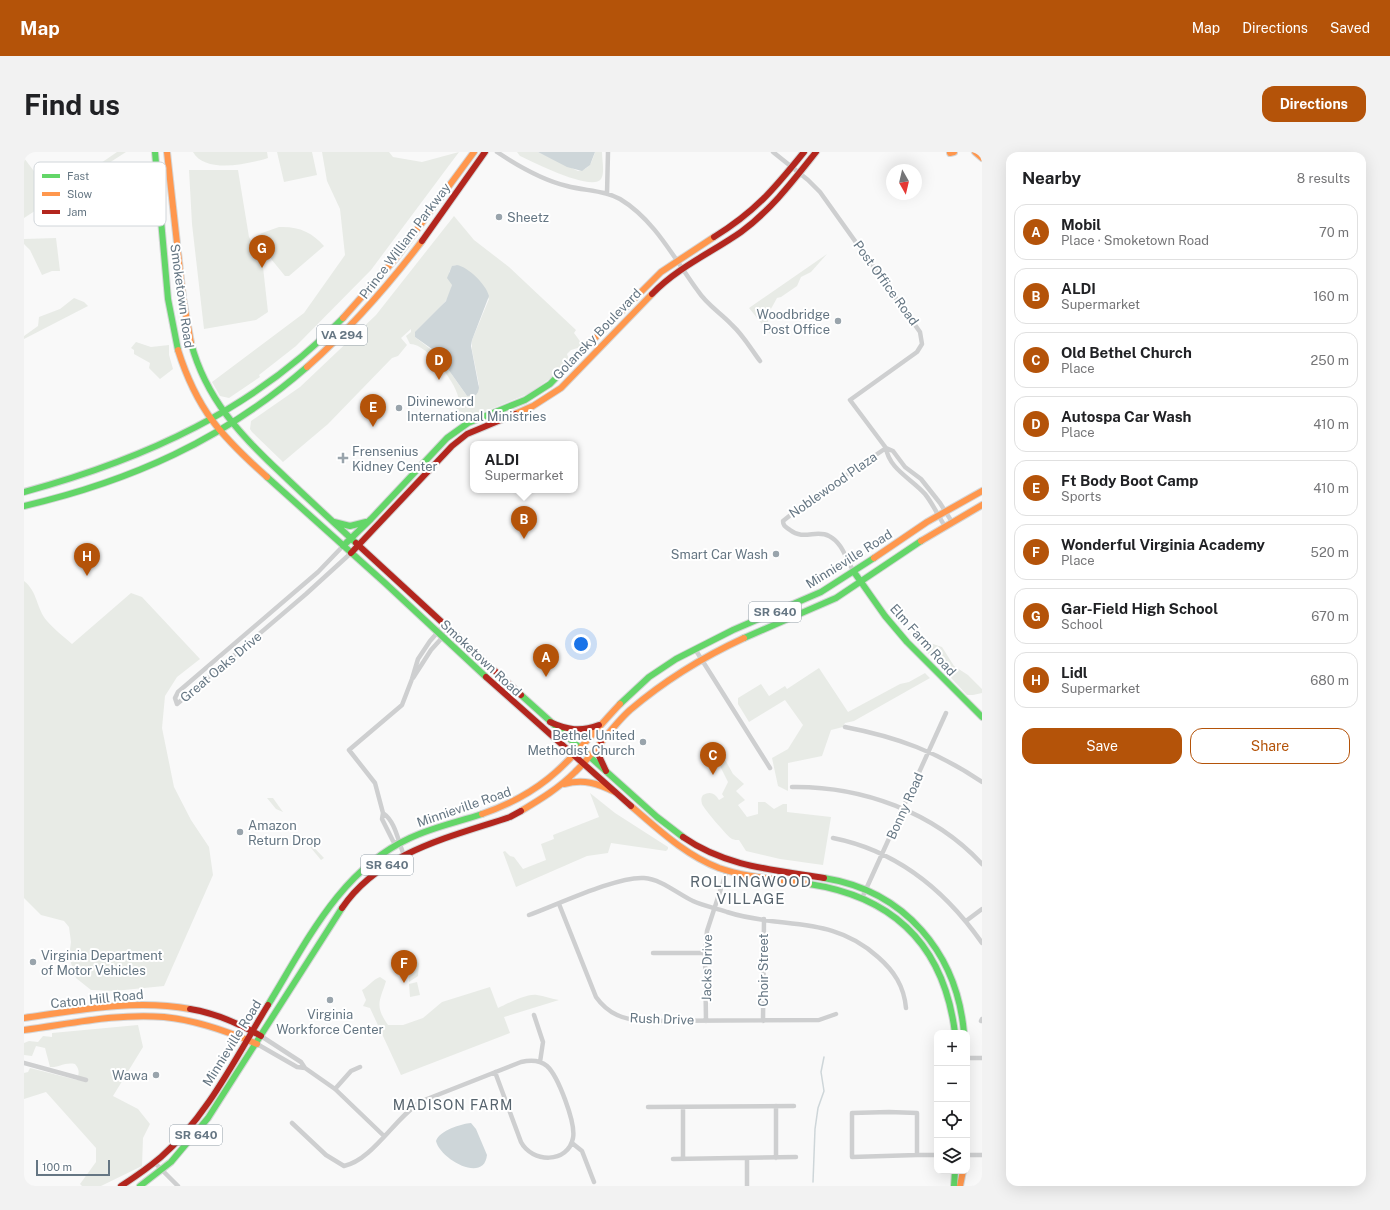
<!DOCTYPE html>
<html lang="en">
<head>
<meta charset="utf-8">
<style>
	:root { --surface:#fff; --page:#f2f2f2; --text:#202124; --muted:#757577; --line:#e0e0e0; --accent:#b45309 }
	body { margin:0; font-family:"Public Sans",sans-serif; background:var(--page); color:var(--text) }
	.controls { position:absolute; right:12px; bottom:12px; display:grid; overflow:hidden; border-radius:8px; box-shadow:0 4px 16px #0002 }
	.controls button { width:36px; height:36px; display:grid; place-items:center; padding:0; border:0; border-bottom:1px solid var(--line); background:var(--surface); color:var(--text); font:20px sans-serif }
	.compass { position:absolute; left:862px; top:12px; width:36px; height:36px; border-radius:50%; background:var(--surface); box-shadow:0 4px 16px #0002; rotate:172deg }
	.scale { position:absolute; left:12px; bottom:10px; width:74px; box-sizing:border-box; padding-left:4px; border:2px solid #657683; border-top:0; font-size:11px; line-height:14px; white-space:nowrap; color:#657683; -webkit-text-stroke:3px #fff; paint-order:stroke }
	.you { position:absolute; left:557px; top:492px; width:14px; height:14px; margin:-10px; border:3px solid #fff; border-radius:50%; background:#1a73e8; box-shadow:0 0 0 6px #1a73e833 }
	.badge { display:grid; place-items:center; width:26px; height:26px; border-radius:50%; background:var(--accent); color:#fff; font-size:13px; font-weight:700 }
	.pin { position:absolute; translate:-50% -33px; filter:drop-shadow(0 1px 2px #0008) }
	.pin::after { content:''; position:absolute; top:21px; width:14px; height:12px; background:inherit; clip-path:polygon(0 0,100% 0,50% 100%) }
	.popup { position:absolute; left:446px; top:289px; width:108px; height:52px; box-sizing:border-box; display:grid; place-content:center; border-radius:8px; background:var(--surface); filter:drop-shadow(0 1px 3px #0005); font-size:13px; white-space:nowrap; color:var(--muted) }
	.popup b { font-size:15px; color:var(--text) }
	.popup::after { content:''; position:absolute; left:50%; top:100%; margin-left:-8px; border:8px solid transparent; border-top-color:var(--surface) }
	.list { margin:0; padding:0; list-style:none }
	h2 { display:flex; justify-content:space-between; align-items:center; height:52px; margin:0; padding:0 16px; font-size:17px }
	h2 small { font-size:13px; font-weight:400; color:var(--muted) }
	.list li { display:grid; grid-template-columns:26px 1fr auto; gap:12px; align-items:center; box-sizing:border-box; height:56px; margin:0 8px 8px; padding:0 8px; border:1px solid var(--line); border-radius:12px }
	.list b { display:block; font-size:15px; white-space:nowrap }
	.list p { margin:0; font-size:13px; white-space:nowrap; color:var(--muted) }
	.list em { font-size:13px; font-style:normal; color:var(--muted) }
	.actions { display:flex; gap:8px; padding:12px 16px }
	.actions a { flex:1; padding:9px 0; border:1px solid var(--accent); border-radius:12px; text-align:center; font-size:14px; color:var(--accent) }
	.actions .main { background:var(--accent); color:#fff }
	.icon { flex:none; width:22px; height:22px; fill:none; stroke:currentColor; stroke-width:2; stroke-linecap:round; stroke-linejoin:round }
	.map { position:relative; flex:none; width:958px; height:1034px; overflow:hidden; border-radius:12px }
	header { display:flex; align-items:center; gap:24px; box-sizing:border-box; height:56px; padding:0 20px; background:var(--accent); color:#fff }
	header strong { font-size:19px }
	nav { display:flex; gap:22px; margin-inline-start:auto; font-size:14px }
	.intro { display:flex; align-items:center; justify-content:space-between; box-sizing:border-box; height:96px; padding:0 24px }
	h1 { margin:0; font-size:28px }
	.button { padding:10px 18px; border-radius:12px; background:var(--accent); color:#fff; font-size:14px; font-weight:700 }
	main { display:flex; gap:24px; padding:0 24px }
	aside { flex:1; background:var(--surface); border-radius:12px; box-shadow:0 4px 16px #0002 }
	.map>svg:first-child { display:block }
	.green { fill:#e8ebe6; fill-rule:evenodd }
	.water { fill:#ced6d9 }
	.lines { fill:none; stroke-linecap:round; stroke-linejoin:round }
	.stream { stroke:#ced6d9; stroke-width:1.5 }
	.fast-casing { stroke:#d5d6d7; stroke-width:8 }
	.slow-casing { stroke:#d5d6d7; stroke-width:8 }
	.jam-casing { stroke:#d5d6d7; stroke-width:8 }
	.street { stroke:#cecfd0; stroke-width:4.5 }
	.fast { stroke:#63d668; stroke-width:6 }
	.slow { stroke:#ff974d; stroke-width:6 }
	.jam { stroke:#b3261e; stroke-width:6 }
	.poi-dot { fill:#99a4ac; stroke:#fff; stroke-width:1.5 }
	.labels { text-anchor:middle; dominant-baseline:central; stroke-width:4; stroke-linejoin:round; paint-order:stroke }
	.shield { fill:#fff; stroke:#939fa8; stroke-width:1 }
	.shield-label { font-size:12px; font-weight:bold; fill:#657683 }
	.poi-label { font-size:13px; fill:#657683; stroke:#fff; text-anchor:start }
	.street-label { font-size:13px; fill:#657683; stroke:#fff }
	.neighbourhood-label { font-size:14px; letter-spacing:1px; fill:#57646e; stroke:#fff }
	.quarter-label { font-size:15px; letter-spacing:1px; fill:#57646e; stroke:#fff }
	.key { fill:#fff; stroke:#d1d6da; stroke-width:1 }
	.key-label { font-size:11px; fill:#657683 }
</style>
</head>
<body>
<header>
<strong>Map</strong>
<nav><a>Map</a><a>Directions</a><a>Saved</a></nav>
</header>
<div class="intro"><h1>Find us</h1><a class="button">Directions</a></div>
<main>
<div class="map">
<svg width="958" height="1034" viewBox="0 0 958 1034">
	<rect width="100%" height="100%" fill="#f9f9f9"/>
	<!-- green -->
	<path class="green" d="M 93,0 L 102,0 L 0,66 L 0,6 L 19,31 L 46,28 L 53,22 L 64,20 Z
		M 169,0 L 243,0 L 244,6 C 225,12 181,22 169,0 Z
		M 253,0 L 288,0 L 293,23 L 260,30 Z
		M 298,0 L 365,0 L 369,5 L 398,10 L 435,0 L 347,118 L 272,194 L 235,223 L 236,225 L 205,246 L 196,244 L 188,230 L 280,161 L 321,103 L 316,57 L 303,29 Z
		M 493,0 L 514,0 L 554,19 C 565,18 568,10 571,0 L 578,0 C 578,8 581,21 577,27 C 568,40 509,10 496,4 Z
		M 165,18 L 214,18 L 225,85 L 238,106 L 244,160 L 232,168 L 180,177 L 168,72 Z
		M 430,64 L 450,88 L 485,115 L 552,178 L 550,181 L 558,192 L 557,195 L 547,198 L 543,202 L 545,208 L 532,222 L 506,241 L 447,265 L 442,261 L 438,264 L 438,260 L 430,258 L 433,257 L 432,255 L 435,250 C 436,235 403,191 386,192 L 382,184 L 387,180 L 387,177 L 377,186 L 383,193 L 374,204 L 368,206 L 304,272 L 259,310 L 228,280 L 226,277 L 227,269 L 276,235 L 352,163 ZM 433,113 L 465,147 L 448,188 L 448,198 L 455,233 L 443,244 L 414,203 L 391,185 L 425,145 L 428,133 L 425,120 L 429,114 Z
		M 255,75 C 274,74 288,80 300,94 L 265,124 L 261,124 L 230,86 L 238,81 Z
		M 32,86 L 36,119 L 28,119 L 18,123 L 6,98 L 0,92 L 0,87 Z
		M 803,102 L 787,120 L 777,125 L 773,134 L 757,145 L 753,146 L 743,164 L 747,183 L 725,156 Z
		M 50,146 L 60,150 L 64,154 L 0,187 L 0,184 L 14,174 L 15,165 L 36,157 Z
		M 112,190 L 127,195 L 145,193 L 145,203 L 149,217 L 136,227 L 125,216 L 126,211 L 110,202 L 110,198 L 107,196 Z
		M 0,429 C 14,440 12,456 23,469 C 30,477 40,485 48,492 L 107,441 L 118,445 L 176,507 L 153,525 L 141,544 L 138,576 L 150,635 L 167,668 L 185,695 L 189,723 L 140,834 L 90,839 L 67,838 L 52,826 L 45,805 L 47,790 L 45,775 L 40,769 L 17,763 L 0,746 Z
		M 887,478 L 895,481 L 903,490 L 918,495 L 930,514 L 944,523 L 958,537 L 958,541 L 949,543 L 943,543 L 901,498 Z
		M 795,516 L 824,560 L 876,532 L 885,530 L 901,521 L 906,526 L 830,569 L 821,571 L 819,575 L 807,578 L 798,604 L 764,611 L 764,639 L 754,634 L 748,606 L 764,597 L 779,573 L 761,548 L 725,570 L 714,552 L 714,546 L 737,532 L 745,544 L 761,534 L 763,537 Z
		M 693,602 L 698,602 L 709,622 L 720,632 L 712,639 L 721,648 L 714,653 L 723,665 L 734,662 L 734,650 L 741,650 L 750,657 L 759,652 L 763,652 L 763,660 L 807,665 L 799,713 L 756,707 L 722,699 L 715,688 C 713,688 710,688 708,687 C 704,685 680,657 678,652 C 677,648 677,646 679,643 C 686,639 691,641 695,648 L 700,645 L 698,642 L 704,630 L 692,606 Z
		M 566,641 L 591,661 L 644,695 L 644,697 L 642,699 L 587,691 L 584,701 L 563,704 L 492,735 L 479,700 L 481,699 L 486,704 L 490,705 L 499,717 L 522,708 L 517,692 L 530,687 L 529,683 L 575,665 Z
		M 243,646 L 249,646 L 259,660 L 252,657 Z
		M 278,683 L 300,706 L 297,708 L 282,690 Z
		M 383,807 L 393,808 L 395,812 L 394,824 L 385,830 Z
		M 356,825 L 362,829 C 356,849 350,853 364,873 L 379,873 L 399,866 L 418,850 L 466,835 L 474,856 C 483,852 503,841 513,843 C 520,844 528,847 535,848 L 480,865 L 486,881 L 377,923 L 346,856 L 339,854 L 342,848 L 338,838 C 345,834 348,828 356,825 Z
		M 393,830 L 396,843 L 386,845 L 385,832 Z
		M 114,873 L 119,895 L 89,944 L 114,957 L 126,972 L 119,986 L 118,1014 L 77,1034 L 58,1034 L 56,1032 L 72,1010 L 72,996 L 22,940 L 0,947 L 0,921 L 4,920 L 6,916 L 53,928 C 55,921 56,918 51,912 C 40,910 35,916 26,915 L 21,896 L 12,894 L 8,904 L 0,903 L 0,891 L 5,889 L 14,890 L 19,884 L 28,885 L 28,881 Z"/>
	<!-- water -->
	<path class="water" d="M 514,0 L 571,0 L 566,13 L 558,19 L 543,15 Z
		M 433,113 C 444,115 462,132 465,144 L 448,188 L 447,194 L 455,236 L 454,240 L 452,243 L 443,244 L 441,241 L 414,203 L 408,197 L 391,185 L 391,180 L 422,149 L 428,133 L 423,126 L 428,114 Z
		M 447,971 L 452,977 L 463,1003 C 460,1032 416,1007 412,989 C 416,978 437,972 447,971 Z"/>
	<g class="lines">
		<!-- stream -->
		<path class="stream" d="M 789,1030 L 791,977 L 794,956 L 800,939 L 797,920 L 800,905"/>
		<defs>
			<path id="fast" d="M 131,0 L 144,147 L 154,198
				M 167,191 C 182,247 217,284 258,322 C 282,345 307,368 332,391
				M 243,325 L 361,431 L 462,525
				M 0,340 C 121,307 230,258 319,166
				M 0,354 C 107,329 199,288 283,215
				M 310,370 L 326,374 L 342,370
				M 319,394 L 347,367 L 423,286 L 444,271 L 501,248 L 526,232 L 555,202
				M 830,420 L 861,464 L 883,490 L 958,565
				M 720,486 L 812,446 L 897,389
				M 497,543 L 633,665 L 659,685
				M 596,552 L 625,525 L 652,507 L 709,478 L 797,440 L 850,406
				M 800,726 C 881,739 933,801 940,881
				M 785,732 C 871,745 920,794 931,881
				M 244,853 C 282,791 316,718 386,686 C 409,675 434,670 458,662
				M 116,1034 L 147,1010 L 184,966 L 318,756
				M 930,1034 L 931,1019"/>
			<path id="slow" d="M 143,0 L 159,146 L 167,191
				M 951,0 L 958,6
				M 926,1 L 930,0
				M 319,166 L 372,106 L 450,0
				M 154,198 C 173,258 197,284 243,325
				M 555,202 L 637,120 L 690,85
				M 283,215 C 326,177 363,135 398,89
				M 491,262 L 509,254 L 537,236 L 628,142
				M 897,389 L 958,353
				M 850,406 L 903,370 L 958,339
				M 540,632 C 560,627 573,631 591,640
				M 607,654 C 634,677 661,703 695,716 C 724,726 755,727 785,732
				M 497,659 C 517,647 535,636 551,620 C 571,601 586,576 606,558 C 640,529 679,505 720,486
				M 458,662 C 528,638 548,603 596,552
				M 0,866 C 55,858 111,847 166,857
				M 0,878 C 46,872 93,861 140,865 C 172,868 203,879 233,892
				M 936,1034 L 939,1019"/>
			<path id="jam" d="M 690,85 C 731,60 750,37 780,0
				M 398,89 L 461,0
				M 628,142 C 654,115 687,101 717,80 C 747,58 769,29 792,0
				M 332,391 L 497,543
				M 327,401 L 428,294 L 443,282 L 491,262
				M 462,525 L 607,654
				M 526,570 C 543,578 557,580 575,573
				M 577,591 L 575,604 L 582,619
				M 659,685 C 702,715 751,718 800,726
				M 318,756 C 356,700 426,685 486,665 L 497,659
				M 166,857 C 192,861 214,871 237,884
				M 97,1034 C 111,1025 124,1016 137,1005 C 183,965 212,905 244,853"/>
		</defs>
		<!-- fast casing -->
		<use href="#fast" class="fast-casing"/>
		<!-- slow casing -->
		<use href="#slow" class="slow-casing"/>
		<!-- jam casing -->
		<use href="#jam" class="jam-casing"/>
		<!-- street -->
		<path class="street" d="M 473,0 C 494,14 518,28 543,34 C 561,39 580,38 596,47 C 631,68 651,108 674,139 C 683,153 697,161 708,173 C 719,183 727,197 736,209
			M 749,0 L 784,28 L 796,40 L 896,180 L 898,192 L 893,200 L 826,248 L 862,296 C 865,317 888,327 901,342 C 909,352 914,364 921,374
			M 583,42 L 584,0
			M 862,296 L 869,299 L 881,315 L 897,327 L 916,351 L 928,370
			M 319,394 L 294,420 L 154,540 L 151,546 L 153,552 L 282,442 L 327,401
			M 830,420 C 822,408 819,391 805,384 C 792,377 780,389 766,378 C 762,375 759,374 759,369 L 783,350 L 862,296
			M 671,497 L 746,616
			M 389,526 L 407,498 L 426,477
			M 821,575 C 873,585 914,600 958,630
			M 768,635 C 838,634 910,660 958,712
			M 359,661 C 372,670 374,690 380,703
			M 809,686 C 874,699 921,738 958,791
			M 375,691 L 369,689 L 358,667 L 359,661 L 351,631 L 325,598 L 378,553 L 388,527 L 394,507 L 406,489 L 421,472
			M 838,746 L 922,561
			M 535,752 L 572,845 C 584,862 600,868 621,869 L 795,868 L 812,862
			M 505,763 C 533,753 593,724 620,726 C 637,727 654,742 669,749 C 679,754 692,756 703,760 C 758,778 807,762 854,805 C 870,819 880,834 882,856
			M 942,769 L 958,757
			M 629,801 L 681,801
			M 510,863 L 519,890 L 516,910
			M 682,869 L 681,801 L 683,779 L 703,718
			M 739,869 L 740,767
			M 957,869 L 958,867
			M 237,884 L 277,910 L 281,916 L 311,937 L 360,984
			M 233,892 L 273,915 L 281,916
			M 943,906 L 958,906
			M 0,911 L 62,928
			M 311,937 L 327,919 L 336,915
			M 752,954 L 752,1006
			M 624,955 L 770,954
			M 865,960 L 893,961 L 893,1003 L 828,1005 L 828,961 Z
			M 268,971 L 302,1003 L 320,1014 C 349,1008 372,964 398,949 L 497,910 C 506,908 516,908 523,914 C 534,924 552,971 549,986 C 544,1012 508,1011 497,990 L 471,920
			M 548,991 L 558,999 L 570,1030
			M 893,1003 L 913,1003
			M 943,1003 L 958,1003
			M 723,1006 L 723,1034
			M 649,1007 L 772,1005
			M 659,1007 L 659,955
			M 131,1011 L 154,1034"/>
		<!-- fast -->
		<use href="#fast" class="fast"/>
		<!-- slow -->
		<use href="#slow" class="slow"/>
		<!-- jam -->
		<use href="#jam" class="jam"/>
	</g>
	<!-- markers -->
	<g class="poi-dot">
		<circle cx="475" cy="65" r="4"/>
		<circle cx="814" cy="169" r="4"/>
		<circle cx="375" cy="256" r="4"/>
		<path d="M317 300h4v4h4v4h-4v4h-4v-4h-4v-4h4z"/>
		<circle cx="752" cy="402" r="4"/>
		<circle cx="619" cy="590" r="4"/>
		<circle cx="216" cy="680" r="4"/>
		<circle cx="9" cy="810" r="4"/>
		<circle cx="306" cy="848" r="4"/>
		<circle cx="132" cy="923" r="4"/>
	</g>
	<g class="labels">
		<!-- shield labels -->
		<g class="shield">
			<rect x="293" y="173" width="50" height="20" rx="3"/>
			<rect x="725" y="450" width="52" height="20" rx="3"/>
			<rect x="337" y="703" width="52" height="20" rx="3"/>
			<rect x="146" y="973" width="52" height="20" rx="3"/>
		</g>
		<g class="shield-label">
			<text x="318" y="183">VA 294</text>
			<text x="751" y="460">SR 640</text>
			<text x="363" y="713">SR 640</text>
			<text x="172" y="983">SR 640</text>
		</g>
		<!-- poi labels -->
		<g class="poi-label">
			<text x="483" y="65">Sheetz</text>
			<text x="806" y="162" text-anchor="end">Woodbridge<tspan x="806" dy="15">Post Office</tspan></text>
			<text x="383" y="249">Divineword<tspan x="383" dy="15">International Ministries</tspan></text>
			<text x="328" y="299">Frensenius<tspan x="328" dy="15">Kidney Center</tspan></text>
			<text x="744" y="402" text-anchor="end">Smart Car Wash</text>
			<text x="611" y="583" text-anchor="end">Bethel United<tspan x="611" dy="15">Methodist Church</tspan></text>
			<text x="224" y="673">Amazon<tspan x="224" dy="15">Return Drop</tspan></text>
			<text x="17" y="803">Virginia Department<tspan x="17" dy="15">of Motor Vehicles</tspan></text>
			<text x="306" y="862" text-anchor="middle">Virginia<tspan x="306" dy="15">Workforce Center</tspan></text>
			<text x="124" y="923" text-anchor="end">Wawa</text>
		</g>
		<!-- street labels -->
		<g class="street-label">
			<text transform="translate(381 89) rotate(-53)">Prince William Parkway</text>
			<text transform="translate(862 131) rotate(54)">Post Office Road</text>
			<text transform="translate(158 144) rotate(82)">Smoketown Road</text>
			<text transform="translate(573 182) rotate(-46)">Golansky Boulevard</text>
			<text transform="translate(809 333) rotate(-35)">Noblewood Plaza</text>
			<text transform="translate(825 407) rotate(-32)">Minnieville Road</text>
			<text transform="translate(899 488) rotate(48)">Elm Farm Road</text>
			<text transform="translate(457 506) rotate(43)">Smoketown Road</text>
			<text transform="translate(197 515) rotate(-40)">Great Oaks Drive</text>
			<text transform="translate(881 654) rotate(-66)">Bonny Road</text>
			<text transform="translate(440 655) rotate(-19)">Minnieville Road</text>
			<text transform="translate(683 816) rotate(-89)">Jacks Drive</text>
			<text transform="translate(739 818) rotate(-90)">Choir Street</text>
			<text transform="translate(73 847) rotate(-6)">Caton Hill Road</text>
			<text transform="translate(638 867) rotate(2)">Rush Drive</text>
			<text transform="translate(208 891) rotate(-58)">Minnieville Road</text>
		</g>
		<!-- neighbourhood labels -->
		<g class="neighbourhood-label">
			<text x="429" y="953">MADISON FARM</text>
		</g>
		<!-- quarter labels -->
		<g class="quarter-label">
			<text x="727" y="729">ROLLINGWOOD<tspan x="727" dy="17">VILLAGE</tspan></text>
		</g>
	</g>
	<!-- legend -->
	<rect x="10" y="10" width="132" height="64" rx="6" class="key"/>
	<rect x="18" y="22" width="18" height="4" fill="#63d668"/>
	<rect x="18" y="40" width="18" height="4" fill="#ff974d"/>
	<rect x="18" y="58" width="18" height="4" fill="#b3261e"/>
	<g class="key-label">
		<text x="43" y="28">Fast</text>
		<text x="43" y="46">Slow</text>
		<text x="43" y="64">Jam</text>
	</g>
</svg>
<div class="controls">
<button>+</button>
<button>−</button>
<button><svg class="icon" aria-label="locate" viewBox="0 0 24 24"><circle cx="12" cy="12" r="6"/><path d="M12 2v4M12 18v4M2 12h4M18 12h4"/></svg></button>
<button><svg class="icon" aria-label="layers" viewBox="0 0 24 24"><path d="M12 4l9 5-9 5-9-5zM3 14l9 5 9-5"/></svg></button>
</div>
<svg class="compass" viewBox="-18 -18 36 36"><path d="M0-13l5 13h-10z" fill="#e53935"/><path d="M0 13l5-13h-10z" fill="#757577"/></svg>
<div class="scale">100 m</div>
<div class="you"></div>
<div class="pin badge" style="left:522px;top:525px">A</div>
<div class="pin badge" style="left:500px;top:387px">B</div>
<div class="popup"><b>ALDI</b>Supermarket</div>
<div class="pin badge" style="left:689px;top:623px">C</div>
<div class="pin badge" style="left:415px;top:228px">D</div>
<div class="pin badge" style="left:349px;top:275px">E</div>
<div class="pin badge" style="left:380px;top:831px">F</div>
<div class="pin badge" style="left:238px;top:116px">G</div>
<div class="pin badge" style="left:63px;top:424px">H</div>
</div>
<aside>
<h2>Nearby<small>8 results</small></h2>
<ul class="list">
<li><span class="badge">A</span><div><b>Mobil</b><p>Place · Smoketown Road</p></div><em>70 m</em></li>
<li><span class="badge">B</span><div><b>ALDI</b><p>Supermarket</p></div><em>160 m</em></li>
<li><span class="badge">C</span><div><b>Old Bethel Church</b><p>Place</p></div><em>250 m</em></li>
<li><span class="badge">D</span><div><b>Autospa Car Wash</b><p>Place</p></div><em>410 m</em></li>
<li><span class="badge">E</span><div><b>Ft Body Boot Camp</b><p>Sports</p></div><em>410 m</em></li>
<li><span class="badge">F</span><div><b>Wonderful Virginia Academy</b><p>Place</p></div><em>520 m</em></li>
<li><span class="badge">G</span><div><b>Gar-Field High School</b><p>School</p></div><em>670 m</em></li>
<li><span class="badge">H</span><div><b>Lidl</b><p>Supermarket</p></div><em>680 m</em></li>
</ul>
<div class="actions"><a class="main">Save</a><a>Share</a></div>
</aside>
</main>
</body>
</html>
